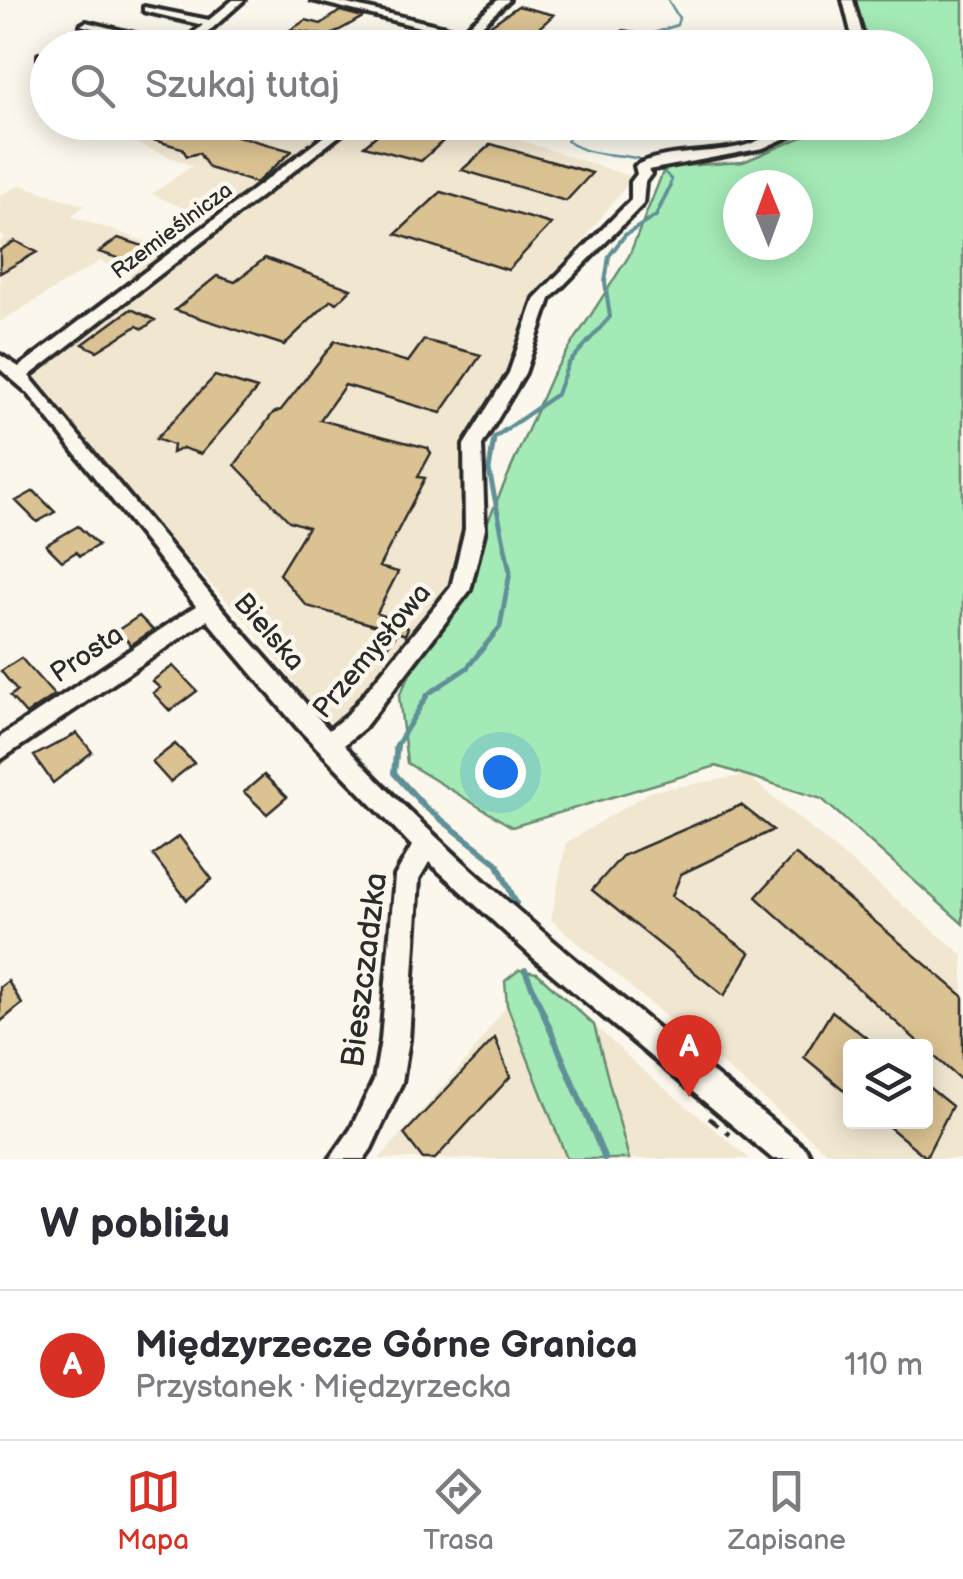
<!DOCTYPE html>
<html lang="pl">
<head>
<meta charset="utf-8">
<style>
	:root { --surface:#fff; --page:#f7f7f7; --text:#2b2b33; --muted:#7c7c81; --line:#e1e1e2; --accent:#d93025 }
	body { margin:0; font-family:"Balsamiq Sans",sans-serif; background:var(--page); color:var(--text) }
	.controls { position:absolute; right:30px; bottom:30px; display:grid; overflow:hidden; border-radius:10px; box-shadow:0 5px 25px #0003 }
	.controls button { width:90px; height:90px; display:grid; place-items:center; padding:0; border:0; border-bottom:2px solid var(--line); background:var(--surface); color:var(--text); font:50px sans-serif }
	.compass { position:absolute; left:723px; top:170px; width:90px; height:90px; border-radius:50%; background:var(--surface); box-shadow:0 5px 25px #0003; rotate:359deg }
	.you { position:absolute; left:500px; top:772px; width:35px; height:35px; margin:-25px; border:8px solid #fff; border-radius:50%; background:#1a73e8; box-shadow:0 0 0 15px #1a73e833 }
	.badge { display:grid; place-items:center; width:65px; height:65px; border-radius:50%; background:var(--accent); color:#fff; font-size:32px; font-weight:700 }
	.pin { position:absolute; translate:-50% -82px; filter:drop-shadow(0 2px 5px #0008) }
	.pin::after { content:''; position:absolute; top:52px; width:35px; height:30px; background:inherit; clip-path:polygon(0 0,100% 0,50% 100%) }
	.list { margin:0; padding:0; list-style:none }
	h2 { display:flex; justify-content:space-between; align-items:center; height:130px; margin:0; padding:0 40px; font-size:42px }
	h2 small { font-size:32px; font-weight:400; color:var(--muted) }
	.list li { display:grid; grid-template-columns:65px 1fr auto; gap:30px; align-items:center; box-sizing:border-box; height:150px; padding:0 40px; border-top:2px solid var(--line) }
	.list b { display:block; font-size:38px; white-space:nowrap }
	.list p { margin:0; font-size:32px; white-space:nowrap; color:var(--muted) }
	.list em { font-size:32px; font-style:normal; color:var(--muted) }
	.icon { flex:none; width:55px; height:55px; fill:none; stroke:currentColor; stroke-width:2; stroke-linecap:round; stroke-linejoin:round }
	.map { position:relative; flex:none; width:963px; height:1159px; overflow:hidden }
	.search { position:absolute; background:var(--surface); box-shadow:0 5px 25px #0003; left:30px; right:30px; top:30px; height:110px; display:flex; align-items:center; gap:25px; box-sizing:border-box; padding:0 35px; border-radius:55px; color:var(--muted); font-size:38px }
	.sheet { height:280px; background:var(--surface) }
	nav { display:flex; justify-content:space-around; align-items:center; box-sizing:border-box; height:140px; border-top:2px solid var(--line); background:var(--surface); font-size:28px; color:var(--muted) }
	nav a { display:grid; justify-items:center; gap:5px }
	nav .on { color:var(--accent) }
	.map>svg:first-child { display:block }
	.built { fill:#f1e7d1; fill-rule:evenodd }
	.green { fill:#a4eab6; stroke:#688a70; stroke-width:2.5; fill-rule:evenodd }
	.lines { fill:none; stroke-linecap:round; stroke-linejoin:round }
	.stream-far3 { stroke:#609097; stroke-width:2.5 }
	.stream-far2 { stroke:#609097; stroke-width:4 }
	.stream-far1 { stroke:#609097; stroke-width:5 }
	.stream { stroke:#609097; stroke-width:6 }
	.building { fill:#dbc292; stroke:#2b2b2b; stroke-width:2.5 }
	.minor-casing { stroke:#2b2b2b; stroke-width:8 }
	.path { stroke:#2b2b2b; stroke-width:4; stroke-dasharray:12 10; stroke-linecap:butt }
	.minor { fill:#fbf7ec; fill-rule:evenodd }
	.labels { text-anchor:middle; dominant-baseline:central; stroke-width:9; stroke-linejoin:round; paint-order:stroke }
	.far-street-label { font-size:22px; fill:#2b2b2b; stroke:#fbf7ec }
	.street-label { font-size:28px; fill:#2b2b2b; stroke:#fbf7ec }
	.near-street-label { font-size:32px; fill:#2b2b2b; stroke:#fbf7ec }
</style>
</head>
<body>
<div class="map">
<svg width="963" height="1159" viewBox="0 0 963 1159">
	<rect width="100%" height="100%" fill="#fbf7ec"/>
	<filter id="ink" filterUnits="userSpaceOnUse"><feTurbulence type="fractalNoise" baseFrequency=".01" numOctaves="2"/><feDisplacementMap in="SourceGraphic" scale="20" xChannelSelector="R" yChannelSelector="G"/><feConvolveMatrix kernelMatrix="1 2 1 2 8 2 1 2 1" color-interpolation-filters="sRGB"/></filter>
	<g filter="url(#ink)">
		<!-- built -->
		<path class="built" d="M 142,123 L 209,123 L 235,130 L 246,123 L 346,123 L 211,221 L 152,194 L 192,166 L 118,136 Z
			M 358,123 L 466,123 L 633,177 L 538,298 L 510,375 L 464,444 L 466,530 L 440,604 L 349,712 L 333,725 L 313,707 L 252,627 L 143,513 L 31,374 Z
			M 21,185 L 85,206 L 71,216 L 177,252 L 137,280 L 100,261 L 0,322 L 0,241 L 5,238 L 0,234 L 0,195 Z
			M 747,775 L 963,955 L 963,1159 L 835,1159 L 551,920 L 566,843 L 651,791 ZM 850,1046 L 926,1046 L 926,1122 L 850,1122 Z
			M 507,1005 L 567,1159 L 379,1159 L 464,1063 Z
			M 594,1025 L 638,1066 L 750,1159 L 629,1159 Z"/>
		<!-- green -->
		<path class="green" d="M 852,0 L 963,0 L 963,924 L 822,799 L 716,766 L 512,827 L 407,763 L 399,696 L 488,521 L 552,375 L 629,256 L 665,167 L 743,162 L 812,133 L 826,123 L 916,122 L 916,48 L 865,47 ZM 738,185 L 798,185 L 798,245 L 738,245 Z
			M 519,970 L 537,973 L 594,1025 L 629,1159 L 567,1159 L 507,1005 L 505,981 Z"/>
		<g class="lines">
			<!-- stream-far3 -->
			<path class="stream-far3" d="M 631,48 L 637,39 L 677,25 L 679,18 L 668,0
				M 579,122 L 567,141 C 603,166 639,142 672,180 L 668,188"/>
			<!-- stream-far2 -->
			<path class="stream-far2" d="M 504,431 L 557,394 L 568,364 L 610,317 L 605,282 L 609,256 L 625,235 L 656,216 L 670,186"/>
			<!-- stream-far1 -->
			<path class="stream-far1" d="M 395,748 L 428,694 L 467,668 L 500,627 L 510,572 L 489,470 L 494,438 L 507,429"/>
			<!-- stream -->
			<path class="stream" d="M 397,745 L 394,773 L 425,807 L 497,863 L 516,903
				M 525,970 L 605,1159"/>
		</g>
		<!-- building -->
		<path class="building" d="M 518,6 L 554,15 L 526,39 L 485,29 Z
			M 340,11 L 363,17 L 329,36 L 290,30 L 306,20 L 321,24 Z
			M 178,122 L 186,122 L 292,151 L 256,183 L 209,168 L 199,153 L 187,156 L 182,148 L 153,140 Z
			M 392,122 L 464,122 L 421,161 L 364,146 Z
			M 491,144 L 546,160 L 592,173 L 566,201 L 462,170 Z
			M 441,192 L 551,224 L 508,270 L 396,234 Z
			M 118,238 L 137,244 L 155,251 L 137,264 L 99,252 Z
			M 15,241 L 37,252 L 0,273 L 0,250 Z
			M 265,258 L 351,289 L 337,303 L 331,300 L 284,345 L 175,310 L 217,276 L 235,282 Z
			M 131,309 L 155,320 L 143,329 L 137,326 L 97,351 L 83,344 Z
			M 424,340 L 481,355 L 441,413 L 345,385 L 320,420 L 428,448 L 431,453 L 418,477 L 425,478 L 379,567 L 398,572 L 377,613 L 408,628 L 405,635 L 398,632 L 385,649 L 372,642 L 384,628 L 307,606 L 279,574 L 308,527 L 289,521 L 235,465 L 273,413 L 281,410 L 335,341 L 408,362 Z
			M 215,376 L 257,389 L 201,454 L 183,448 L 172,453 L 173,445 L 156,439 Z
			M 34,491 L 55,512 L 37,522 L 16,501 Z
			M 78,526 L 98,545 L 80,556 L 76,552 L 62,561 L 46,545 Z
			M 139,616 L 153,630 L 131,645 L 118,630 Z
			M 21,658 L 54,695 L 26,714 L 10,696 L 17,691 L 1,671 Z
			M 173,666 L 197,691 L 170,711 L 153,693 L 160,688 L 152,681 Z
			M 77,733 L 92,752 L 53,783 L 34,756 Z
			M 175,744 L 194,763 L 170,782 L 152,762 Z
			M 264,775 L 287,797 L 267,814 L 244,792 Z
			M 741,805 L 773,830 L 681,874 L 672,896 L 750,953 L 724,996 L 592,890 L 622,856 Z
			M 179,836 L 212,879 L 187,900 L 153,855 Z
			M 795,854 L 963,996 L 963,1082 L 756,897 Z
			M 8,981 L 22,1004 L 0,1022 L 0,987 Z
			M 832,1011 L 877,1046 L 850,1046 L 850,1095 L 804,1057 Z
			M 495,1038 L 510,1077 L 435,1159 L 423,1159 L 404,1134 Z
			M 926,1085 L 952,1106 L 926,1157 L 883,1122 L 926,1122 Z"/>
		<g class="lines">
			<defs>
				<path id="minor" d="M 233,0 L 244,0 L 190,48 L 162,48 L 81,25 L 86,22 L 179,45 L 203,25 L 144,11 L 144,7 L 209,20 Z
					M 312,0 L 330,0 L 462,31 L 498,0 L 509,0 L 473,33 L 528,48 L 507,48 L 467,38 L 456,48 L 444,48 L 456,36 Z
					M 843,0 L 853,0 L 866,48 L 855,48 Z
					M 624,33 L 633,35 L 624,48 L 613,48 Z
					M 39,55 L 48,55 L 48,61 L 39,59 Z
					M 343,122 L 357,122 L 29,376 L 220,606 L 329,730 L 348,714 L 451,587 L 465,529 L 464,445 L 509,373 L 535,298 L 631,200 L 631,182 L 637,174 L 635,166 C 665,149 713,155 747,145 C 768,139 785,122 807,122 L 792,135 L 763,148 L 648,170 L 651,174 L 645,182 L 643,204 L 550,299 L 525,373 L 482,445 L 485,529 L 470,590 L 364,728 L 344,745 C 484,894 649,1019 806,1149 L 811,1159 L 773,1159 L 538,962 L 429,862 L 419,879 L 409,1040 L 402,1082 L 371,1149 L 364,1159 L 330,1159 L 351,1129 L 374,1080 L 381,1040 L 395,876 L 412,846 L 297,727 L 207,620 L 0,760 L 0,737 L 196,606 L 28,393 L 0,369 L 0,355 L 19,367 Z"/>
			</defs>
			<!-- minor casing -->
			<use href="#minor" class="minor-casing"/>
			<!-- path -->
			<path class="path" d="M 709,1118 L 730,1135"/>
			<!-- minor -->
			<use href="#minor" class="minor"/>
		</g>
	</g>
	<g class="labels">
		<!-- far-street labels -->
		<g class="far-street-label">
			<text transform="translate(172 231) rotate(-37)">Rzemieślnicza</text>
		</g>
		<!-- street labels -->
		<g class="street-label">
			<text transform="translate(269 632) rotate(49)">Bielska</text>
			<text transform="translate(372 651) rotate(-50)">Przemysłowa</text>
			<text transform="translate(87 654) rotate(-34)">Prosta</text>
		</g>
		<!-- near-street labels -->
		<g class="near-street-label">
			<text transform="translate(365 970) rotate(-83)">Bieszczadzka</text>
		</g>
	</g>
</svg>
<div class="controls">
<button><svg class="icon" aria-label="layers" viewBox="0 0 24 24"><path d="M12 4l9 5-9 5-9-5zM3 14l9 5 9-5"/></svg></button>
</div>
<svg class="compass" viewBox="-18 -18 36 36"><path d="M0-13l5 13h-10z" fill="#e53935"/><path d="M0 13l5-13h-10z" fill="#7c7c81"/></svg>
<div class="you"></div>
<div class="pin badge" style="left:689px;top:1097px">A</div>
<div class="search"><svg class="icon" aria-label="search" viewBox="0 0 24 24"><circle cx="10" cy="10" r="6"/><path d="M15 15l6 6"/></svg>Szukaj tutaj</div>
</div>
<section class="sheet">
<h2>W pobliżu<small></small></h2>
<ul class="list">
<li><span class="badge">A</span><div><b>Międzyrzecze Górne Granica</b><p>Przystanek · Międzyrzecka</p></div><em>110 m</em></li>
</ul>
</section>
<nav>
<a class="on"><svg class="icon" aria-label="map" viewBox="0 0 24 24"><path d="M3 6l6-2 6 2 6-2v14l-6 2-6-2-6 2zM9 4v14M15 6v14"/></svg>Mapa</a>
<a><svg class="icon" aria-label="directions" viewBox="0 0 24 24"><path d="M12 3l9 9-9 9-9-9zM9 14v-3h6M13 9l2 2-2 2"/></svg>Trasa</a>
<a><svg class="icon" aria-label="saved" viewBox="0 0 24 24"><path d="M7 4h10v16l-5-4-5 4z"/></svg>Zapisane</a>
</nav>
</body>
</html>
